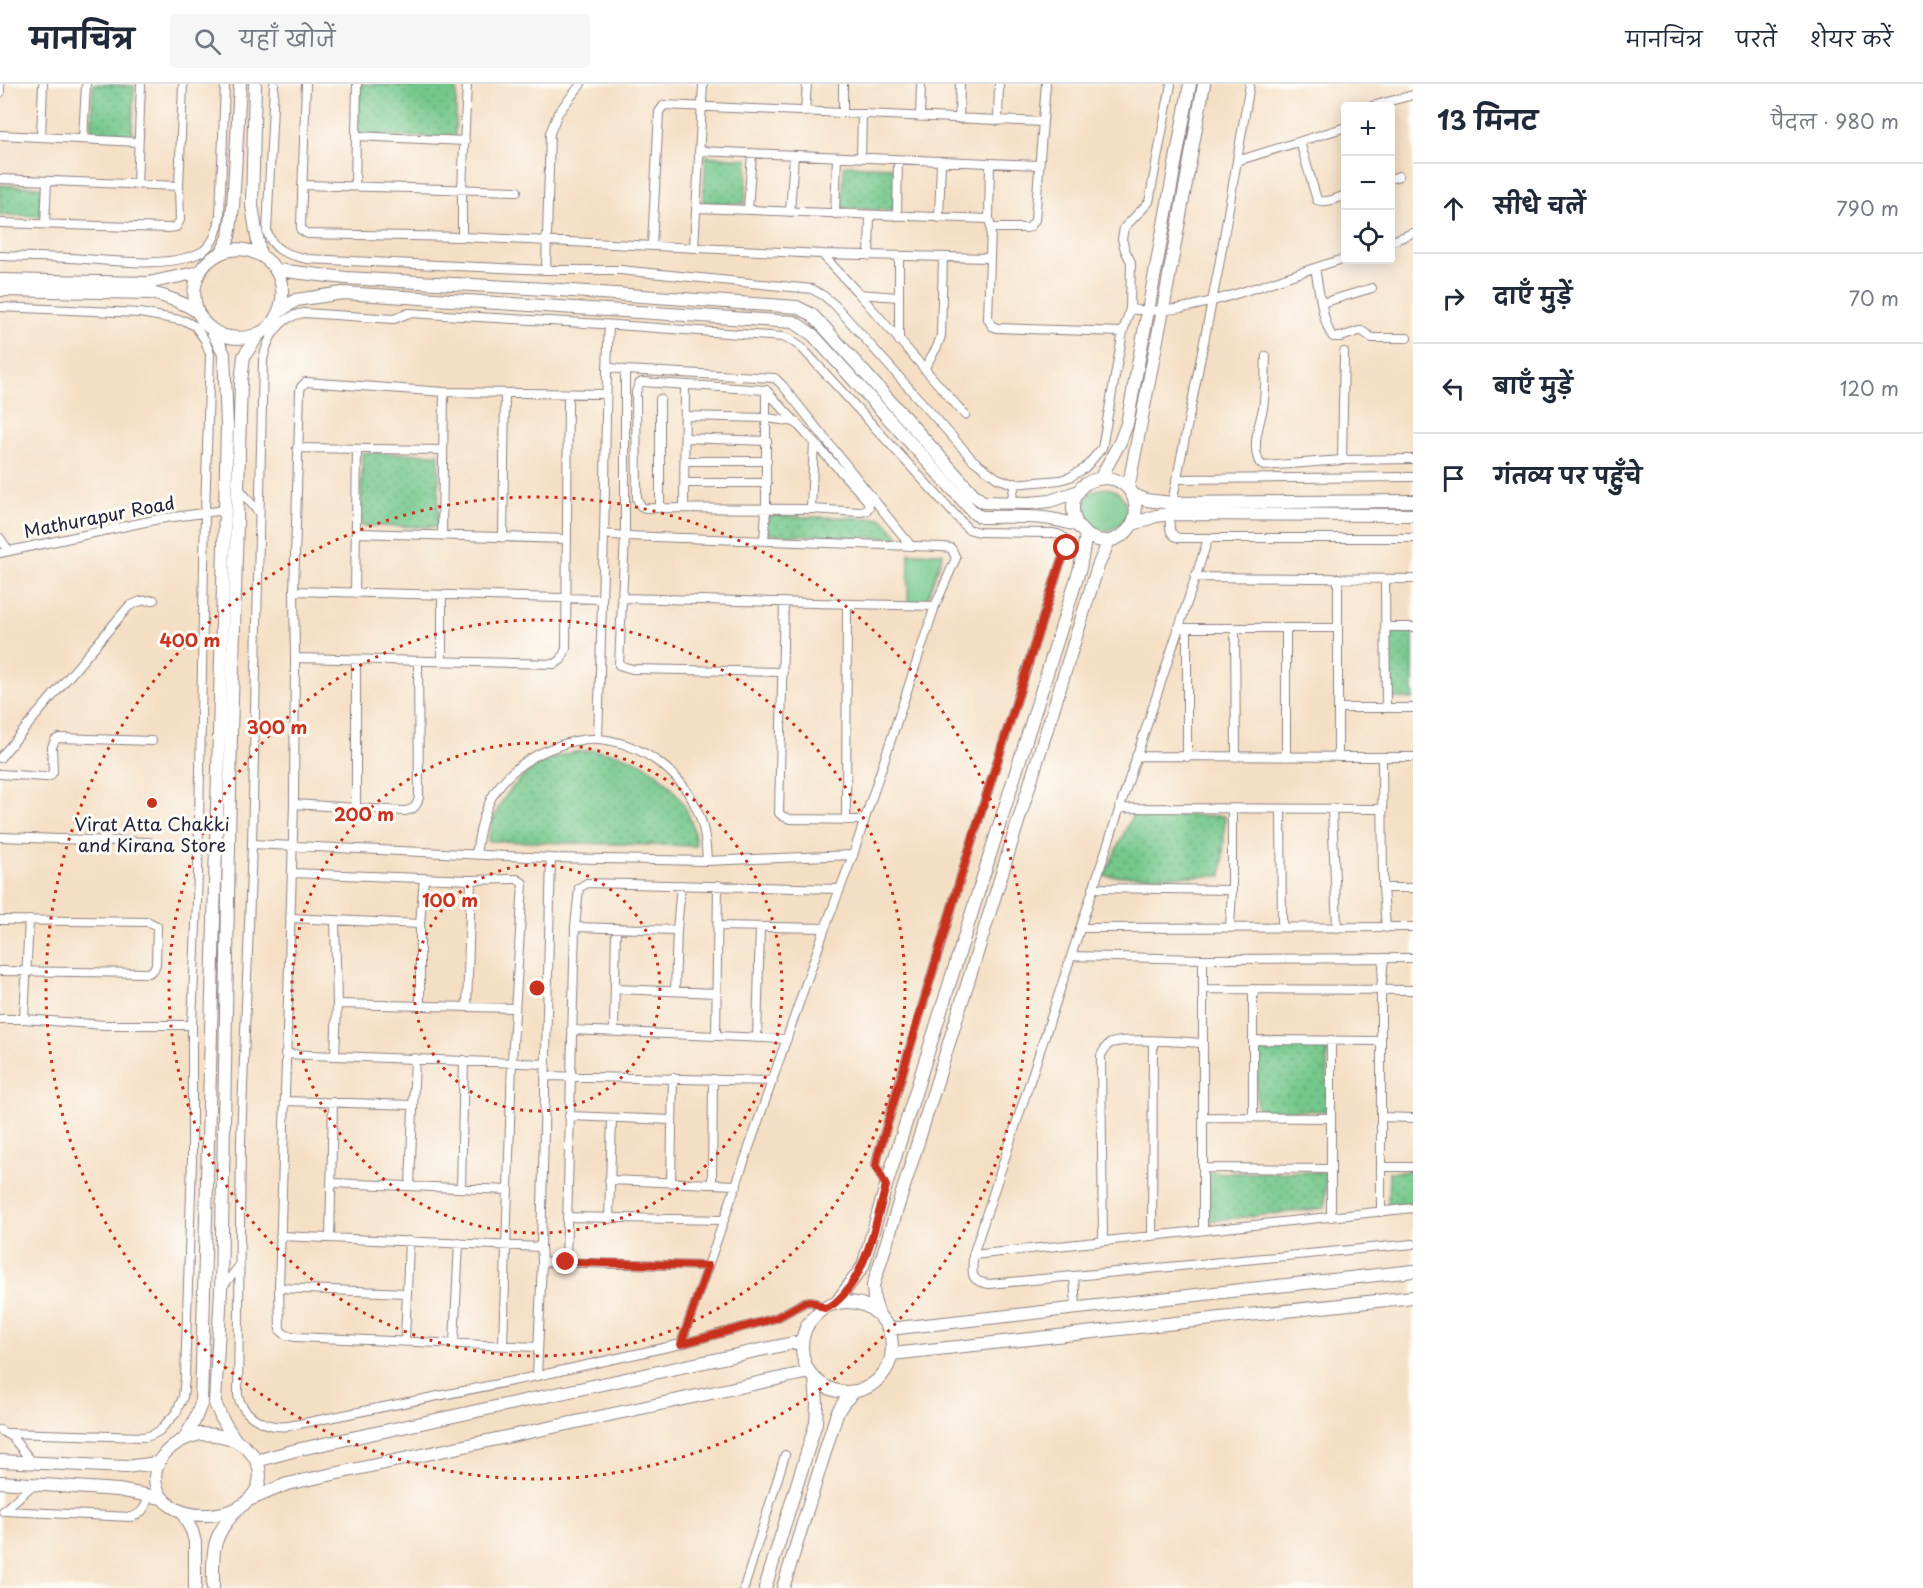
<!DOCTYPE html>
<html lang="hi">
<head>
<meta charset="utf-8">
<style>
	:root { --surface:#fff; --page:#f6f6f7; --text:#1f2937; --muted:#747a83; --line:#e0e1e3 }
	body { margin:0; font-family:"Playpen Sans","Playpen Sans Deva",sans-serif; background:var(--page); color:var(--text) }
	.controls { position:absolute; right:18px; top:18px; display:grid; overflow:hidden; border-radius:6px; box-shadow:0 3px 15px #0003 }
	.controls button { width:54px; height:54px; display:grid; place-items:center; padding:0; border:0; border-bottom:2px solid var(--line); background:var(--surface); color:var(--text); font:30px sans-serif }
	.stop { position:absolute; width:18px; height:18px; margin:-14px; border:4px solid #c8321e; border-radius:50%; background:#fff }
	.stop.end { background:#c8321e; border-color:#fff; box-shadow:0 2px 6px #0008 }
	.list { margin:0; padding:0; list-style:none }
	h2 { display:flex; justify-content:space-between; align-items:center; height:78px; margin:0; padding:0 24px; font-size:26px }
	h2 small { font-size:20px; font-weight:400; color:var(--muted) }
	.list li { display:grid; grid-template-columns:39px 1fr auto; gap:18px; align-items:center; box-sizing:border-box; height:90px; padding:0 24px; border-top:2px solid var(--line) }
	.list b { display:block; font-size:22px; white-space:nowrap }
	.list em { font-size:20px; font-style:normal; color:var(--muted) }
	.icon { flex:none; width:33px; height:33px; fill:none; stroke:currentColor; stroke-width:2; stroke-linecap:round; stroke-linejoin:round }
	.map { position:relative; flex:none; width:1413px; height:1504px; overflow:hidden }
	header { display:flex; align-items:center; gap:36px; box-sizing:border-box; height:84px; padding:0 30px; background:var(--surface); border-bottom:2px solid var(--line) }
	header strong { font-size:28px }
	nav { display:flex; gap:33px; margin-inline-start:auto; font-size:21px }
	.search { width:420px; height:54px; background:var(--page); display:flex; align-items:center; gap:15px; box-sizing:border-box; padding:0 21px; border-radius:6px; color:var(--muted); font-size:22px }
	main { display:flex }
	aside { flex:1; background:var(--surface) }
	.map>svg:first-child { display:block }
	.grass { fill:#75c88b; stroke:#4c7563; stroke-width:1.5 }
	.park { fill:url(#park-dots); stroke:#4c7563; stroke-width:1.5 }
	.lines { fill:none; stroke-linecap:round; stroke-linejoin:round }
	.street-casing { stroke:#8c8080; stroke-width:10 }
	.secondary-casing { stroke:#8c8080; stroke-width:14 }
	.street { stroke:#fff; stroke-width:8 }
	.secondary { stroke:#fff; stroke-width:12 }
	.route { stroke:#c8321e; stroke-width:8 }
	.ring { fill:none; stroke:#c8321e; stroke-width:3; stroke-dasharray:3 6 }
	.poi-dot { fill:#c8321e; stroke:#fdfcf7; stroke-width:2 }
	.labels { text-anchor:middle; dominant-baseline:central; stroke-width:6; stroke-linejoin:round; paint-order:stroke }
	.street-label { font-size:18px; fill:#22223b; stroke:#fdfcf7 }
	.poi-label { font-size:18px; fill:#22223b; stroke:#fdfcf7 }
	.centre { fill:#c8321e; stroke:#fdfcf7; stroke-width:3 }
	.ring-label { font-size:18px; text-anchor:middle; font-weight:bold; fill:#c8321e; stroke:#fdfcf7; stroke-width:6; stroke-linejoin:round; paint-order:stroke }
</style>
</head>
<body>
<header>
<strong>मानचित्र</strong>
<div class="search"><svg class="icon" aria-label="search" viewBox="0 0 24 24"><circle cx="10" cy="10" r="6"/><path d="M15 15l6 6"/></svg>यहाँ खोजें</div>
<nav><a>मानचित्र</a><a>परतें</a><a>शेयर करें</a></nav>
</header>
<main>
<div class="map">
<svg width="1413" height="1504" viewBox="0 0 1413 1504">
	<defs>
		<pattern id="park-dots" width="8" height="8" patternUnits="userSpaceOnUse" patternTransform="scale(1.5)"><rect width="8" height="8" fill="#75c88b"/><path d="M2 2h.1M6 6h.1" fill="none" stroke="#60a273" stroke-width="1.8" stroke-linecap="round"/></pattern>
	</defs>
	<rect width="100%" height="100%" fill="#fdfcf7"/>
	<filter id="ink" filterUnits="userSpaceOnUse"><feTurbulence type="fractalNoise" baseFrequency=".0167" numOctaves="2"/><feDisplacementMap in="SourceGraphic" scale="12" xChannelSelector="R" yChannelSelector="G"/><feConvolveMatrix kernelMatrix="1 2 1 2 8 2 1 2 1" color-interpolation-filters="sRGB"/></filter>
	<filter id="wash" filterUnits="userSpaceOnUse"><feTurbulence type="fractalNoise" baseFrequency=".008" numOctaves="4" result="noise"/><feDisplacementMap in="SourceGraphic" scale="24" xChannelSelector="R" yChannelSelector="G"/><feGaussianBlur stdDeviation="1.35" result="paint"/><feColorMatrix in="noise" values="0 0 0 0 0 0 0 0 0 0 0 0 0 0 0 0 0 1.4 0 .05"/><feComposite in="paint" operator="in"/></filter>
	<g filter="url(#wash)">
		<rect width="100%" height="100%" fill="#f5dfc4"/>
		<!-- grass -->
		<path class="grass" d="M1084 425a21 21 0 1 1 42 0a21 21 0 1 1-42 0Z
			M 909,469 L 943,469 L 926,518 L 908,518 Z"/>
		<!-- park -->
		<path class="park" d="M 93,0 L 134,2 L 132,53 L 91,51 Z
			M 360,0 L 457,3 L 455,55 L 358,50 Z
			M 706,72 L 748,75 L 745,120 L 703,118 Z
			M 844,81 L 896,83 L 894,127 L 842,124 Z
			M 0,101 L 41,103 L 40,132 L 0,131 Z
			M 362,369 L 439,370 L 438,443 L 361,442 Z
			M 767,432 L 883,434 L 900,454 L 766,450 Z
			M 1390,547 L 1413,547 L 1413,615 L 1390,614 Z
			M 594,666 C 602,668 610,668 617,670 C 660,680 693,719 696,762 L 488,757 C 494,715 525,681 566,670 C 575,667 585,667 594,666 Z
			M 1133,730 L 1225,732 L 1222,792 L 1104,792 Z
			M 1257,960 L 1327,960 L 1327,1027 L 1257,1026 Z
			M 1413,1087 L 1413,1119 L 1388,1122 L 1389,1088 Z
			M 1326,1088 L 1325,1124 L 1210,1137 L 1209,1089 Z"/>
	</g>
	<g filter="url(#ink)">
		<g class="lines">
			<defs>
				<path id="street" d="M 274,0 L 267,148 C 274,168 288,170 307,175 L 546,186 L 620,186 L 812,205 L 824,212 L 835,221 L 973,376 L 997,394 L 1013,400 L 1060,396 L 1070,393 L 1085,384 L 1102,364 L 1123,248 L 1130,225 L 1131,178 L 1125,166 L 1122,155 L 1124,144 L 1149,118 L 1171,0
					M 306,0 L 301,141 L 301,146 L 308,150 L 462,153 L 822,170 L 989,174
					M 0,9 L 0,0
					M 1372,22 L 1413,11
					M 805,28 L 807,0
					M 843,29 L 843,0
					M 920,33 L 921,0
					M 959,35 L 960,0
					M 998,37 L 999,0
					M 0,51 L 138,58
					M 356,52 L 465,57
					M 41,53 L 43,0
					M 83,55 L 86,0
					M 1300,58 L 1317,116 C 1326,120 1336,114 1346,111
					M 699,67 L 1039,81
					M 861,74 L 862,30
					M 1237,77 L 1346,43
					M 990,79 L 989,135 L 991,144 L 988,235 L 992,242 L 997,244 L 1123,248
					M 0,95 L 179,102
					M 1390,95 L 1399,92
					M 137,101 L 141,0
					M 302,101 L 517,107
					M 355,102 L 357,0
					M 696,124 L 989,135
					M 748,126 L 752,69
					M 790,128 L 794,71
					M 835,130 L 837,73
					M 897,132 L 898,76
					M 939,134 L 941,78
					M 0,139 L 168,144 L 176,143 L 180,136 L 179,102 L 183,0
					M 45,140 L 47,97
					M 991,144 L 1026,144 L 1030,143 L 1035,136 L 1046,0
					M 462,153 L 462,105 L 467,0
					M 1390,158 L 1413,149
					M 652,161 L 659,28 L 664,21 L 1043,38
					M 694,164 L 703,0
					M 822,170 L 859,210 L 965,331
					M 0,172 C 23,173 46,173 70,174 C 106,176 171,186 203,167 C 214,160 219,143 220,131 L 225,0
					M 869,172 L 870,131
					M 1315,184 C 1318,199 1323,243 1333,253 L 1341,253 L 1359,247 L 1362,247 L 1372,254 L 1407,254
					M 546,186 L 550,49 L 558,29 L 581,0
					M 859,210 L 898,213
					M 1322,219 L 1372,204
					M 0,223 L 140,229 L 185,237 L 195,242 L 205,256 L 210,270 L 205,429 L 198,790 L 192,941 L 192,1076 L 185,1293 L 183,1313 L 176,1329 L 159,1347 L 152,1351 L 144,1353 L 7,1349
					M 1130,225 C 1175,232 1219,215 1261,202 C 1289,192 1317,183 1346,174
					M 899,257 L 899,173
					M 1266,272 C 1265,289 1266,307 1263,324 C 1260,339 1252,360 1258,375 C 1259,380 1261,380 1264,382 L 1342,376 L 1413,375
					M 607,283 L 625,286 L 775,294 L 783,302 L 911,462
					M 924,285 L 937,263 L 941,252 L 943,174
					M 625,286 L 625,452 L 619,581 L 632,585 L 783,588
					M 642,298 L 766,306 L 867,416 L 869,423 L 866,427 L 860,428 L 811,425 L 645,424 L 641,422 L 637,415 L 636,308 L 639,300 Z
					M 660,315 L 660,424
					M 685,332 L 767,334 L 796,338
					M 685,354 L 767,357
					M 297,364 L 443,366
					M 1342,376 L 1344,268
					M 685,377 L 767,377
					M 1176,395 L 1413,393
					M 685,399 L 767,399
					M 238,403 L 259,429
					M 1011,419 L 1015,399
					M 1172,419 L 1219,182 L 1250,0
					M 684,424 L 685,301
					M 811,425 L 814,357
					M 1170,430 C 1170,441 1167,450 1179,454 L 1413,454
					M 356,449 L 567,455
					M 604,450 L 625,452 L 942,463 L 951,464 L 956,474 L 935,522 L 853,771 L 825,844 L 681,1260
					M 442,452 L 444,308
					M 0,454 L 9,467
					M 503,454 L 505,309
					M 1208,455 L 973,1171 C 973,1189 968,1197 989,1200 L 1413,1160
					M 764,457 L 766,425 L 766,306
					M 0,469 L 159,435 L 225,426
					M 1195,493 L 1413,495
					M 1338,494 L 1338,673
					M 1385,495 L 1386,624
					M 294,507 L 601,515
					M 355,509 L 357,365
					M 442,511 L 442,578
					M 621,514 L 935,522
					M 784,518 L 779,729 L 782,732 L 790,735 L 863,736
					M 1385,543 L 1413,543
					M 1178,544 L 1338,544
					M 1187,544 L 1187,673
					M 1235,544 L 1236,673
					M 1286,544 L 1286,673
					M 295,574 L 555,580 L 561,576 L 566,565 L 568,310
					M 1338,624 L 1413,624
					M 598,655 C 600,587 602,518 604,450 C 606,380 605,310 609,241
					M 1136,672 L 1413,673
					M 0,674 L 129,522 L 141,517 L 154,516
					M 1382,674 L 1383,804 L 1386,844
					M 0,690 L 45,693 L 50,692 L 53,688 L 52,663 L 55,656 L 59,654 L 152,657
					M 294,720 L 404,727 C 414,726 417,722 419,713 L 418,577
					M 356,724 L 356,576
					M 1119,724 L 1383,725
					M 1281,725 L 1282,843
					M 1332,725 L 1337,844
					M 846,736 L 847,520
					M 0,753 L 149,758
					M 252,760 L 551,774 L 707,777 L 853,771
					M 476,770 C 479,750 482,732 492,713 C 504,691 527,674 550,665 C 565,659 584,654 599,655 C 641,659 683,689 698,728 C 705,744 706,760 707,777
					M 292,789 L 471,796 L 513,795 L 517,795 L 523,799 L 512,977 L 503,1261
					M 1093,804 L 1232,806
					M 1383,804 L 1413,804
					M 290,834 L 420,840
					M 0,836 L 149,838 L 157,842 L 156,880 L 154,885 L 149,889 L 0,887
					M 718,842 L 825,844
					M 575,843 L 677,846
					M 1230,843 L 1232,806 L 1232,725
					M 1080,844 L 1413,843
					M 1071,872 L 1203,875 L 1413,874
					M 1203,875 L 1203,1146
					M 615,905 L 717,909
					M 1204,905 L 1413,906
					M 675,907 L 677,846 L 681,801
					M 337,920 L 515,924
					M 420,922 L 420,840 L 424,794
					M 467,923 L 471,796
					M 0,935 L 24,935 L 105,941 L 192,941
					M 24,935 L 29,836
					M 571,946 L 787,955
					M 614,947 L 616,844
					M 716,952 L 718,801
					M 757,954 L 760,843
					M 1253,956 L 1381,957
					M 285,970 L 546,980
					M 335,972 L 337,920 L 335,836
					M 545,992 L 773,997
					M 285,1017 L 413,1021
					M 569,1032 L 672,1036
					M 1204,1033 L 1331,1034
					M 1253,1033 L 1253,905
					M 1381,1033 L 1413,1034
					M 1381,1083 L 1413,1083
					M 1203,1084 L 1331,1085
					M 609,1096 L 737,1101
					M 671,1098 L 673,994
					M 331,1099 L 509,1106
					M 712,1100 L 713,995
					M 410,1102 L 415,974
					M 461,1104 L 464,976
					M 1381,1128 L 1381,906 L 1384,874
					M 567,1133 L 724,1136
					M 1331,1133 L 1331,956
					M 609,1135 L 612,1034
					M 280,1152 L 541,1163
					M 1152,1152 L 1153,957
					M 330,1154 L 333,1018
					M 1103,1157 L 1101,972 C 1103,968 1105,963 1109,960 C 1122,953 1185,958 1203,959
					M 973,1171 L 1413,1124
					M 542,1178 L 708,1182
					M 566,1178 L 575,843 L 579,804 L 587,799 L 839,805
					M 1074,1193 L 1076,1223
					M 279,1204 L 407,1209
					M 221,1205 L 240,1181
					M 824,1224 L 811,1217 L 805,1218 L 776,1234 L 681,1260 L 537,1292 L 289,1342 C 268,1345 242,1333 238,1311 L 241,1056 L 252,760 L 263,276 C 267,254 280,232 304,229 L 394,235 L 409,229 L 602,240 L 783,253 L 792,257 L 802,264 L 968,445 L 979,448 L 1052,449 C 1075,452 1065,468 1059,483 L 965,779 L 878,1071 L 876,1081 L 886,1102
					M 405,1258 L 409,1157
					M 454,1259 L 459,1159
					M 538,1263 L 296,1253 L 286,1251 L 280,1246 L 279,1204 L 294,720 L 295,574 L 294,507 L 300,307 L 301,303 L 306,298 L 444,308 L 605,310
					M 537,1292 L 542,1178 L 541,1163 L 551,774
					M 0,1346 L 12,1353 L 33,1379
					M 3,1427 L 34,1400
					M 5,1427 L 131,1433 C 143,1430 145,1423 149,1412
					M 744,1504 L 785,1371"/>
				<path id="secondary" d="M 255,0 L 252,122 L 260,171
					M 222,168 L 229,153 L 233,123 L 240,0
					M 276,186 L 346,194 L 545,205 L 797,223 L 811,230 L 823,242 L 974,411 L 983,418 L 1030,419 L 1050,417 L 1079,407
					M 0,196 L 148,199 L 199,188
					M 0,206 L 152,209 C 164,212 189,220 198,229 C 200,231 201,234 203,237 C 209,245 220,252 230,253 C 246,256 265,251 274,236 C 291,211 281,176 250,167 C 225,160 199,177 195,202 C 193,211 195,220 198,229
					M 280,227 L 296,216 L 343,209 L 794,238 L 813,251 L 975,430 L 982,433 C 1014,433 1047,430 1078,442
					M 1100,395 L 1120,358 L 1127,340 L 1190,0
					M 1128,405 L 1164,220 L 1204,0
					M 1132,410 L 1146,416 L 1172,419 L 1413,417
					M 1133,440 L 1156,432 L 1170,430 L 1413,431
					M802 1263a45 45 0 1 1 90 0a45 45 0 1 1-90 0Z
					M 836,1219 L 863,1182 L 886,1102 L 1080,484 L 1086,451
					M 879,1231 L 874,1216 L 873,1202 L 1098,482 L 1109,457 C 1152,447 1139,387 1098,395 C 1059,402 1068,459 1109,457
					M 889,1245 L 1413,1187
					M 892,1270 L 1413,1213
					M 200,1350 C 212,1350 224,1351 236,1357 C 263,1372 269,1400 244,1420 C 234,1428 222,1430 209,1431 C 144,1434 134,1366 200,1350 Z
					M 185,1353 L 193,1340 L 201,1320 L 225,426 L 227,341 L 224,270 L 212,246
					M 236,1357 L 222,1335 L 215,1319 L 221,1205 L 231,650 L 241,298 L 244,272 L 259,250
					M 0,1377 L 126,1383 L 157,1379
					M 256,1377 L 296,1366 L 802,1257
					M 0,1398 L 118,1406 L 162,1414
					M 249,1416 L 287,1400 L 809,1288
					M 182,1428 L 192,1447 L 195,1458 L 195,1504
					M 213,1504 C 213,1469 210,1454 236,1427
					M 765,1504 L 816,1339 L 817,1320 L 815,1295
					M 783,1504 L 837,1329 L 844,1318 L 854,1308"/>
			</defs>
			<!-- street casing -->
			<use href="#street" class="street-casing"/>
			<!-- secondary casing -->
			<use href="#secondary" class="secondary-casing"/>
			<!-- street -->
			<use href="#street" class="street"/>
			<!-- secondary -->
			<use href="#secondary" class="secondary"/>
		</g>
	</g>
	<g class="lines" filter="url(#ink)">
		<!-- route -->
		<path class="route" d="M 566,1178 L 708,1182 L 681,1260 L 776,1234 L 805,1218 L 811,1217 L 824,1224 C 828,1223 833,1221 836,1218 C 866,1193 876,1138 886,1102 L 876,1082 L 878,1071 L 965,779 L 1059,483 L 1067,464"/>
	</g>
	<!-- distance rings -->
	<g class="ring">
		<circle cx="537" cy="904" r="123"/>
		<circle cx="537" cy="904" r="245"/>
		<circle cx="537" cy="904" r="368"/>
		<circle cx="537" cy="904" r="491"/>
	</g>
	<!-- markers -->
	<circle class="poi-dot" cx="152" cy="719" r="6"/>
	<g class="labels">
		<!-- street labels -->
		<g class="street-label">
			<text transform="translate(99 432) rotate(-11)">Mathurapur Road</text>
		</g>
		<!-- poi labels -->
		<g class="poi-label">
			<text x="152" y="739">Virat Atta Chakki<tspan x="152" dy="21">and Kirana Store</tspan></text>
		</g>
	</g>
	<circle cx="537" cy="904" r="9" class="centre"/>
	<g class="ring-label">
		<text x="190" y="563">400 m</text>
		<text x="277" y="650">300 m</text>
		<text x="364" y="737">200 m</text>
		<text x="450" y="823">100 m</text>
	</g>
</svg>
<div class="controls">
<button>+</button>
<button>−</button>
<button><svg class="icon" aria-label="locate" viewBox="0 0 24 24"><circle cx="12" cy="12" r="6"/><path d="M12 2v4M12 18v4M2 12h4M18 12h4"/></svg></button>
</div>
<div class="stop" style="left:1067px;top:464px"></div>
<div class="stop end" style="left:566px;top:1178px"></div>
</div>
<aside>
<h2>13 मिनट<small>पैदल · 980 m</small></h2>
<ul class="list">
<li><svg class="icon" aria-label="ahead" viewBox="0 0 24 24"><path d="M12 20V5M6 11l6-6 6 6"/></svg><div><b>सीधे चलें</b></div><em>790 m</em></li>
<li><svg class="icon" aria-label="right" viewBox="0 0 24 24"><path d="M7 20v-9h11M14 6l5 5-5 5"/></svg><div><b>दाएँ मुड़ें</b></div><em>70 m</em></li>
<li><svg class="icon" aria-label="left" viewBox="0 0 24 24"><path d="M17 20v-9H6M10 6l-5 5 5 5"/></svg><div><b>बाएँ मुड़ें</b></div><em>120 m</em></li>
<li><svg class="icon" aria-label="arrive" viewBox="0 0 24 24"><path d="M6 21V4h12l-3 4 3 4H6"/></svg><div><b>गंतव्य पर पहुँचे</b></div></li>
</ul>
</aside>
</main>
</body>
</html>
